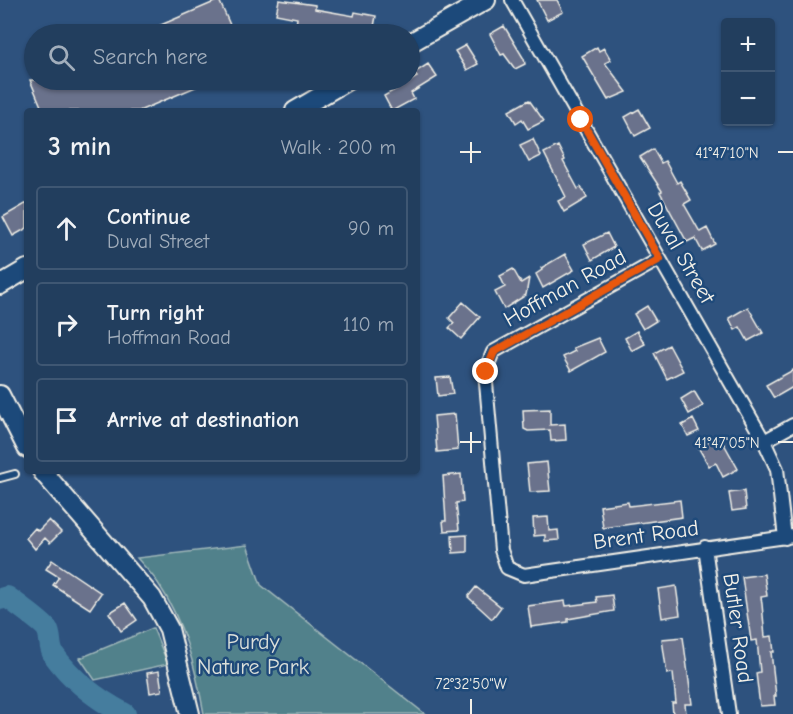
<!DOCTYPE html>
<html lang="en">
<head>
<meta charset="utf-8">
<style>
	:root { --surface:#223e5e; --page:#2a4564; --text:#f1f3f6; --muted:#a2aebc; --line:#3f5773 }
	body { margin:0; font-family:"Comic Neue",sans-serif; background:var(--page); color:var(--text) }
	.controls { position:absolute; right:18px; top:18px; display:grid; overflow:hidden; border-radius:6px; box-shadow:0 2px 4px #0004 }
	.controls button { width:54px; height:54px; display:grid; place-items:center; padding:0; border:0; border-bottom:2px solid var(--line); background:var(--surface); color:var(--text); font:30px sans-serif }
	.stop { position:absolute; width:18px; height:18px; margin:-14px; border:4px solid #ea580c; border-radius:50%; background:#fff }
	.stop.end { background:#ea580c; border-color:#fff; box-shadow:0 2px 6px #0008 }
	.list { margin:0; padding:0; list-style:none }
	h2 { display:flex; justify-content:space-between; align-items:center; height:78px; margin:0; padding:0 24px; font-size:26px }
	h2 small { font-size:20px; font-weight:400; color:var(--muted) }
	.list li { display:grid; grid-template-columns:39px 1fr auto; gap:18px; align-items:center; box-sizing:border-box; height:84px; margin:0 12px 12px; padding:0 12px; border:2px solid var(--line); border-radius:6px }
	.list b { display:block; font-size:22px; white-space:nowrap }
	.list p { margin:0; font-size:20px; white-space:nowrap; color:var(--muted) }
	.list em { font-size:20px; font-style:normal; color:var(--muted) }
	.icon { flex:none; width:33px; height:33px; fill:none; stroke:currentColor; stroke-width:2; stroke-linecap:round; stroke-linejoin:round }
	.map { position:relative; flex:none; width:793px; height:714px; overflow:hidden }
	.search { position:absolute; background:var(--surface); box-shadow:0 2px 4px #0004; left:24px; top:24px; width:396px; height:66px; display:flex; align-items:center; gap:15px; box-sizing:border-box; padding:0 21px; border-radius:33px; color:var(--muted); font-size:22px }
	.panel { position:absolute; background:var(--surface); box-shadow:0 2px 4px #0004; left:24px; top:108px; width:396px; height:366px; border-radius:6px }
	.map>svg:first-child { display:block }
	.green { fill:#51818b; stroke:#a2b9ba; stroke-width:1.5 }
	.lines { fill:none; stroke-linecap:round; stroke-linejoin:round }
	.river { stroke:#457d9e; stroke-width:22 }
	.building { fill:#6a728c; stroke:#f4f1e8; stroke-width:1.5 }
	.lane-casing { stroke:#f4f1e8; stroke-width:10 }
	.street-casing { stroke:#f4f1e8; stroke-width:16 }
	.secondary-casing { stroke:#f4f1e8; stroke-width:22 }
	.lane { stroke:#1f4a7a; stroke-width:6 }
	.street { stroke:#1f4a7a; stroke-width:12 }
	.secondary { stroke:#1f4a7a; stroke-width:18 }
	.route { stroke:#ea580c; stroke-width:8 }
	.ticks { fill:none; stroke:#f4f1e8; stroke-width:2 }
	.labels { text-anchor:middle; dominant-baseline:central; stroke-width:5; stroke-linejoin:round; paint-order:stroke }
	.street-label { font-size:22px; fill:#f4f1e8; stroke:#1f4a7a }
	.park-label { font-size:22px; fill:#dce0da; stroke:#1f4a7a }
	.ticks-label { font-size:15px; text-anchor:middle; fill:#f4f1e8; stroke:#1f4a7a; stroke-width:5; stroke-linejoin:round; paint-order:stroke }
</style>
</head>
<body>
<div class="map">
<svg width="793" height="714" viewBox="0 0 793 714">
	<rect width="100%" height="100%" fill="#2e527e"/>
	<filter id="ink" filterUnits="userSpaceOnUse"><feTurbulence type="fractalNoise" baseFrequency=".0167" numOctaves="2"/><feDisplacementMap in="SourceGraphic" scale="12" xChannelSelector="R" yChannelSelector="G"/><feConvolveMatrix kernelMatrix="1 2 1 2 8 2 1 2 1" color-interpolation-filters="sRGB"/></filter>
	<g filter="url(#ink)">
		<!-- green -->
		<path class="green" d="M 247,545 L 261,585 L 425,714 L 204,714 C 196,669 184,622 158,583 C 152,574 144,566 137,558 Z
			M 153,628 L 168,664 L 95,680 L 80,658 Z"/>
		<g class="lines">
			<!-- river -->
			<path class="river" d="M 0,599 L 7,597 C 13,601 44,624 47,629 C 52,637 48,646 54,655 C 72,680 98,700 125,714"/>
		</g>
		<!-- building -->
		<path class="building" d="M 219,0 L 234,34 L 140,34 Z
			M 279,0 L 315,5 L 315,9 L 354,16 L 355,12 L 376,16 L 373,32 L 341,34 L 296,26 L 297,18 L 276,14 Z
			M 537,0 L 557,0 L 563,12 L 547,20 Z
			M 504,26 L 524,59 L 525,64 L 515,69 L 504,54 L 501,55 L 490,34 Z
			M 466,45 L 478,64 L 467,70 L 455,51 Z
			M 597,47 L 599,51 L 604,48 L 611,60 L 605,63 L 627,92 L 608,100 L 582,56 Z
			M 428,64 L 437,77 L 411,93 L 414,99 L 392,111 L 384,96 L 417,77 L 414,73 Z
			M 30,80 L 212,80 L 139,111 L 43,111 Z
			M 529,100 L 544,121 L 528,129 L 522,119 L 516,123 L 509,111 Z
			M 639,109 L 650,128 L 635,136 L 625,117 Z
			M 533,139 L 541,156 L 529,162 L 520,145 Z
			M 558,146 L 565,160 L 563,161 L 578,189 L 581,187 L 587,198 L 564,212 L 558,201 L 566,197 L 544,153 Z
			M 653,149 L 661,163 L 665,161 L 677,183 L 680,181 L 691,200 L 684,204 L 700,232 L 707,228 L 715,244 L 702,251 L 695,238 L 687,242 L 660,192 L 662,191 L 640,157 Z
			M 27,203 L 27,228 L 13,236 L 3,217 Z
			M 607,233 L 614,247 L 592,260 L 584,244 Z
			M 565,254 L 574,270 L 543,288 L 536,274 L 542,270 L 541,268 Z
			M 513,269 L 521,283 L 529,278 L 526,295 L 504,309 L 495,292 L 505,287 L 500,276 Z
			M 463,302 L 480,317 L 461,339 L 449,328 L 454,323 L 449,318 Z
			M 647,306 L 656,321 L 643,329 L 634,314 Z
			M 748,307 L 763,333 L 748,341 L 740,327 L 735,330 L 729,318 Z
			M 637,331 L 645,344 L 632,351 L 625,338 Z
			M 598,338 L 605,352 L 571,371 L 563,357 L 575,351 L 573,348 Z
			M 669,345 L 683,371 L 667,379 L 654,353 Z
			M 793,370 L 793,387 L 774,398 L 766,385 Z
			M 450,377 L 453,394 L 438,396 L 436,378 Z
			M 694,391 L 703,406 L 689,414 L 681,399 Z
			M 550,409 L 550,425 L 565,424 L 566,440 L 551,441 L 550,430 L 528,431 L 524,429 L 523,410 Z
			M 455,414 L 458,450 L 437,452 L 434,416 Z
			M 693,419 L 699,431 L 688,436 L 682,425 Z
			M 719,435 L 738,469 L 723,477 L 716,463 L 709,466 L 698,447 Z
			M 547,462 L 550,491 L 530,492 L 527,464 Z
			M 461,474 L 463,502 L 456,503 L 459,530 L 444,531 L 443,521 L 446,521 L 443,476 Z
			M 744,491 L 746,509 L 732,511 L 729,493 Z
			M 680,500 L 682,517 L 603,528 L 600,506 L 628,502 L 629,506 Z
			M 548,517 L 549,531 L 558,530 L 559,540 L 545,541 L 545,535 L 534,536 L 533,518 Z
			M 49,520 L 61,532 L 50,543 L 45,538 L 35,549 L 26,538 L 35,528 L 38,531 Z
			M 467,535 L 467,552 L 453,553 L 452,536 Z
			M 52,560 L 101,593 L 90,609 L 53,585 L 59,577 L 46,569 Z
			M 764,574 L 767,596 L 761,597 L 762,604 L 765,637 L 772,636 L 774,652 L 771,652 L 776,696 L 774,696 L 775,705 L 760,706 L 756,673 L 760,672 L 757,640 L 751,641 L 742,577 Z
			M 676,586 L 680,615 L 662,618 L 658,589 Z
			M 476,587 L 501,607 L 492,619 L 468,597 Z
			M 612,595 L 614,611 L 568,619 L 568,622 L 531,627 L 528,606 L 565,601 L 566,606 L 597,602 L 596,597 Z
			M 125,603 L 137,620 L 121,631 L 109,613 Z
			M 683,637 L 692,704 L 685,704 L 686,714 L 673,714 L 672,703 L 676,703 L 673,673 L 667,674 L 662,639 Z
			M 159,671 L 162,691 L 150,693 L 147,673 Z"/>
		<g class="lines">
			<defs>
				<path id="lane" d="M 0,478 L 15,474"/>
				<path id="street" d="M 512,0 L 764,441 L 777,469 L 785,538
					M 660,259 L 493,352 L 485,372 L 501,550 L 507,568 L 524,575 L 793,536
					M 764,441 L 793,425
					M 705,547 L 729,714"/>
				<path id="secondary" d="M 410,43 L 486,0
					M 295,111 L 348,80
					M 0,285 L 27,269
					M 0,395 L 27,448
					M 42,471 L 152,598 L 169,629 L 190,714"/>
			</defs>
			<!-- lane casing -->
			<use href="#lane" class="lane-casing"/>
			<!-- street casing -->
			<use href="#street" class="street-casing"/>
			<!-- secondary casing -->
			<use href="#secondary" class="secondary-casing"/>
			<!-- lane -->
			<use href="#lane" class="lane"/>
			<!-- street -->
			<use href="#street" class="street"/>
			<!-- secondary -->
			<use href="#secondary" class="secondary"/>
		</g>
	</g>
	<g class="lines" filter="url(#ink)">
		<!-- route -->
		<path class="route" d="M 486,372 L 494,352 L 660,259 L 581,120"/>
	</g>
	<!-- ticks -->
	<path class="ticks" d="M 471,142 L 471,163M 460,152 L 481,152M 778,152 L 793,152M 471,432 L 471,453M 460,442 L 481,442M 778,442 L 793,442M 471,699 L 471,714"/>
	<g class="labels">
		<!-- street labels -->
		<g class="street-label">
			<text transform="translate(681 253) rotate(60)">Duval Street</text>
			<text transform="translate(565 288) rotate(-29)">Hoffman Road</text>
			<text transform="translate(646 535) rotate(-8)">Brent Road</text>
			<text transform="translate(738 628) rotate(82)">Butler Road</text>
		</g>
		<!-- park labels -->
		<g class="park-label">
			<text x="253" y="642">Purdy<tspan x="253" dy="25">Nature Park</tspan></text>
		</g>
	</g>
	<g class="ticks-label">
		<text x="727" y="158">41°47'10"N</text>
		<text x="727" y="448">41°47'05"N</text>
		<text x="471" y="689">72°32'50"W</text>
	</g>
</svg>
<div class="controls">
<button>+</button>
<button>−</button>
</div>
<div class="stop" style="left:581px;top:120px"></div>
<div class="stop end" style="left:486px;top:372px"></div>
<div class="search"><svg class="icon" aria-label="search" viewBox="0 0 24 24"><circle cx="10" cy="10" r="6"/><path d="M15 15l6 6"/></svg>Search here</div>
<section class="panel">
<h2>3 min<small>Walk · 200 m</small></h2>
<ul class="list">
<li><svg class="icon" aria-label="ahead" viewBox="0 0 24 24"><path d="M12 20V5M6 11l6-6 6 6"/></svg><div><b>Continue</b><p>Duval Street</p></div><em>90 m</em></li>
<li><svg class="icon" aria-label="right" viewBox="0 0 24 24"><path d="M7 20v-9h11M14 6l5 5-5 5"/></svg><div><b>Turn right</b><p>Hoffman Road</p></div><em>110 m</em></li>
<li><svg class="icon" aria-label="arrive" viewBox="0 0 24 24"><path d="M6 21V4h12l-3 4 3 4H6"/></svg><div><b>Arrive at destination</b></div></li>
</ul>
</section>
</div>
</body>
</html>
